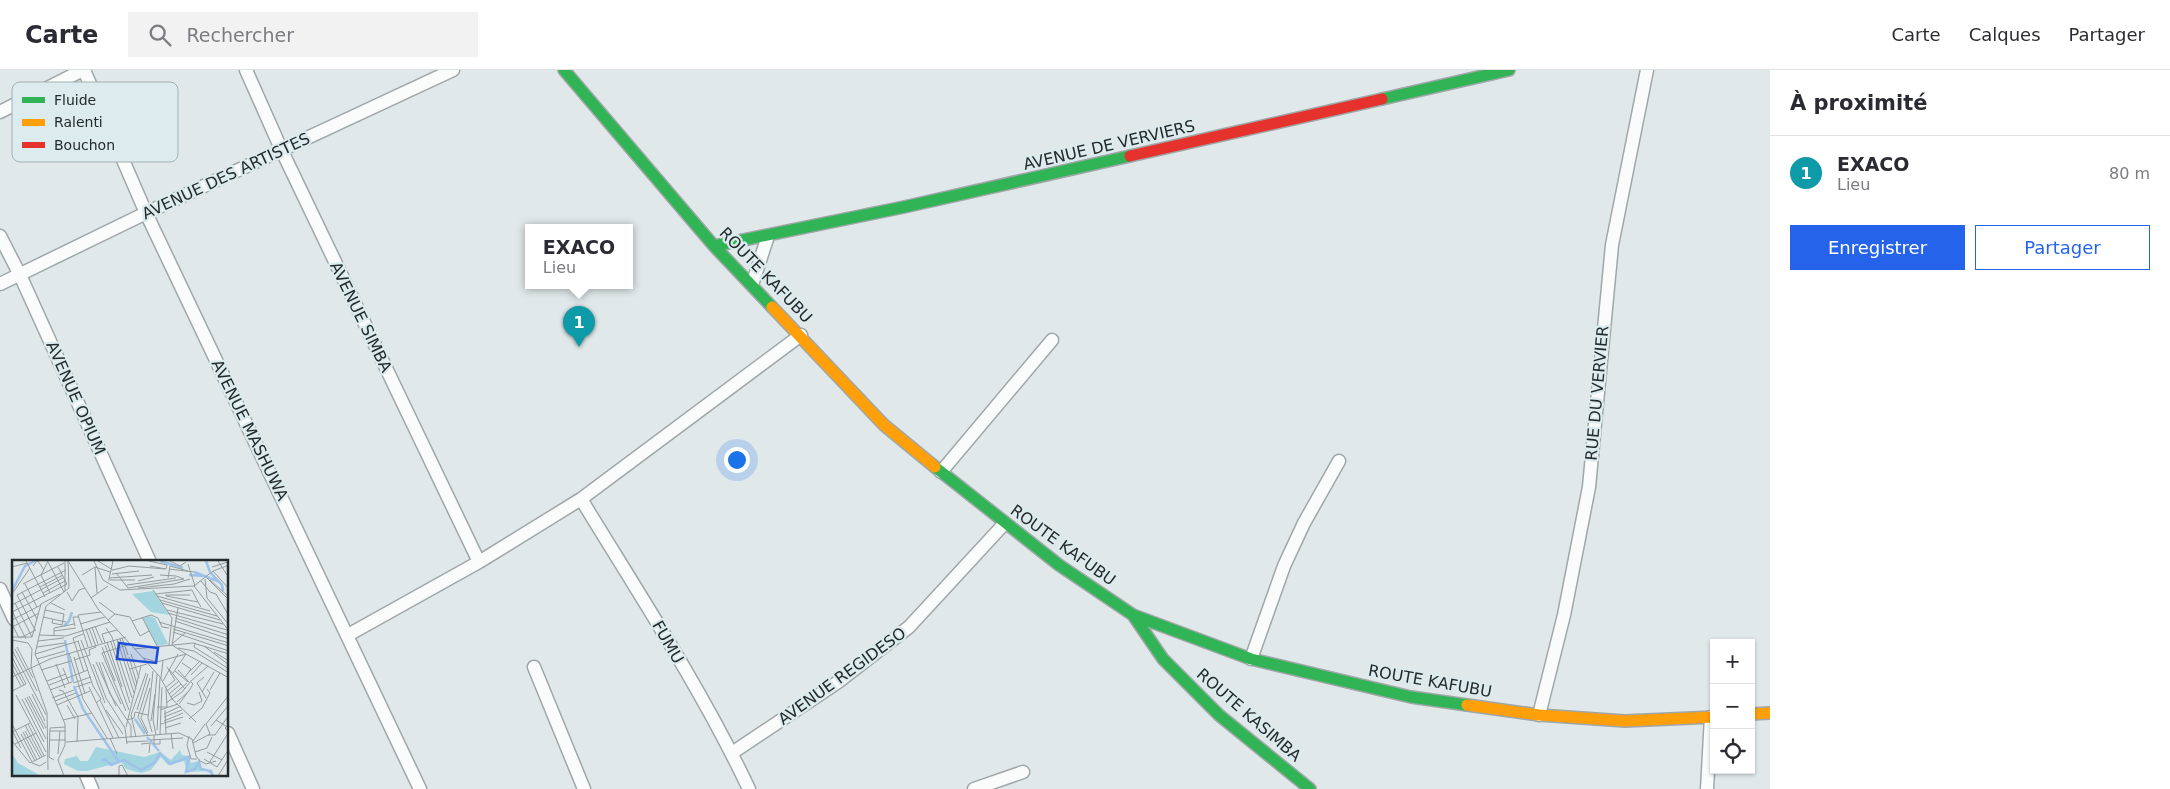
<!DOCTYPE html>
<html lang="fr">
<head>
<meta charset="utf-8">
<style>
	:root { --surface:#fff; --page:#f2f2f3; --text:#2b2b33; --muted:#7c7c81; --line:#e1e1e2; --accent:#2563eb }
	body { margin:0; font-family:"DejaVu Sans",sans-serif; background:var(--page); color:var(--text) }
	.controls { position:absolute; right:15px; bottom:15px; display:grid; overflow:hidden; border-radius:0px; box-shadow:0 1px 4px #0004 }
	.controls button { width:45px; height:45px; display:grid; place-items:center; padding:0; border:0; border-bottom:1px solid var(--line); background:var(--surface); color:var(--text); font:25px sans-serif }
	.you { position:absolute; left:736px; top:389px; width:18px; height:18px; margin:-12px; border:4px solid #fff; border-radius:50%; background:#1a73e8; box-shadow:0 0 0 8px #1a73e833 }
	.badge { display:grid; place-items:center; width:32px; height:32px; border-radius:50%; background:var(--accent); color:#fff; font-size:16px; font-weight:700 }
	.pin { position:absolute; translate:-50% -41px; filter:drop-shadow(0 1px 2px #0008) }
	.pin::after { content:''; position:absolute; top:26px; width:18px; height:15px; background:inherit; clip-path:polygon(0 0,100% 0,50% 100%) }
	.popup { position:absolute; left:525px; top:154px; width:108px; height:65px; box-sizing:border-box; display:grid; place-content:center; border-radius:0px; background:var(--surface); filter:drop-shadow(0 1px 4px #0005); font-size:16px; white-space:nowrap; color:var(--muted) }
	.popup b { font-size:19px; color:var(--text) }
	.popup::after { content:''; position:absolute; left:50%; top:100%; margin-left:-10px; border:10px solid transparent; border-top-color:var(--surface) }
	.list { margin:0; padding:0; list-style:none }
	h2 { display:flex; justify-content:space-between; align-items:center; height:65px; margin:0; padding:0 20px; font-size:21px }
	h2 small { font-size:16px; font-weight:400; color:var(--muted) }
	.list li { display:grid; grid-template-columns:32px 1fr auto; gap:15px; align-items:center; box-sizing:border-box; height:75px; padding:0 20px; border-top:1px solid var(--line) }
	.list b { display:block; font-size:19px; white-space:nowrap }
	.list p { margin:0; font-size:16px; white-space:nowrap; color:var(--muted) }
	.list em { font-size:16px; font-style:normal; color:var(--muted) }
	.actions { display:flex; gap:10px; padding:15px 20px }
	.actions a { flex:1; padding:11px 0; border:1px solid var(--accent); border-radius:0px; text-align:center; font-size:18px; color:var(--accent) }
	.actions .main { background:var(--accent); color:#fff }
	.icon { flex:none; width:28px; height:28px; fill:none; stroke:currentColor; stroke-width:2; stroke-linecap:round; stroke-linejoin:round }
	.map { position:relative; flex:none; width:1770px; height:719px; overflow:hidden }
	header { display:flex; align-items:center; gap:30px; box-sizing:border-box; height:70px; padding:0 25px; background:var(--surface); border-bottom:1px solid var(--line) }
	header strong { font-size:24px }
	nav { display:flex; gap:28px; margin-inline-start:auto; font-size:18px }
	.search { width:350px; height:45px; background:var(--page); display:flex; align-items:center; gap:12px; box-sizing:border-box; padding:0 18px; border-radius:0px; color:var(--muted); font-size:19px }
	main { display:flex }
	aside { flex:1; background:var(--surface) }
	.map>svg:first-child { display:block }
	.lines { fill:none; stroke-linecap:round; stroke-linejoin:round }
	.street-casing { stroke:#a0a7a8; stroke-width:15 }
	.fast-casing { stroke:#a0a7a8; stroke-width:14 }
	.slow-casing { stroke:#a0a7a8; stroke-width:14 }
	.jam-casing { stroke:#a0a7a8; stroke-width:14 }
	.street { stroke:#fafcfc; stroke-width:12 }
	.fast { stroke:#30b455; stroke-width:11 }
	.slow { stroke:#ff9f0a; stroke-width:11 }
	.jam { stroke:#e5322d; stroke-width:11 }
	.labels { text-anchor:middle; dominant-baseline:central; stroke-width:4.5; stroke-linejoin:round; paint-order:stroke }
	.street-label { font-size:16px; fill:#252a2c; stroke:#dcebee }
	.inset-river { fill:none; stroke:#9ec2e9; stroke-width:2.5 }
	.inset-road { fill:none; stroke:#959c9e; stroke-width:1 }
	.view { fill:#1d4ed8; fill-opacity:0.15; stroke:#1d4ed8; stroke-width:2.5 }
	.inset-edge { fill:none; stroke:#252a2c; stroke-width:2.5 }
	.key { fill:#dcebee; stroke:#a5b1b4; stroke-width:1 }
	.key-label { font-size:14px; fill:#252a2c }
</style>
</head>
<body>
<header>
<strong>Carte</strong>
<div class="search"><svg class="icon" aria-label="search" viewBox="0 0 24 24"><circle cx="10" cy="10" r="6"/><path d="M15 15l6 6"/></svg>Rechercher</div>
<nav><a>Carte</a><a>Calques</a><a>Partager</a></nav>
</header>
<main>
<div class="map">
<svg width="1770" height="719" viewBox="0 0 1770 719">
	<rect width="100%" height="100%" fill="#e0e8ea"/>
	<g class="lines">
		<defs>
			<path id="street" d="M 84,0 L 146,143 L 420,719
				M 246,0 L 282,81 L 479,492
				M 0,42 L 83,0
				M 0,166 L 20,205 L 150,492
				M 0,214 L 146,143 L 453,0
				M 752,215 L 768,166
				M 941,402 L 1052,270
				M 581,429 C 639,524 701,618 749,719
				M 0,519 L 14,549
				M 348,565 L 479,492 L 581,429 L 801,265
				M 1251,589 L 1284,496 L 1304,453 L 1339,391
				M 534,597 L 584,719
				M 1539,645 L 1564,545 L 1589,417 L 1612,175 L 1647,0
				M 228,663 L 253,719
				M 732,683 L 838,612 L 909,557 L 1005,453
				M 86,705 L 92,719
				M 974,719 L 1023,702
				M 1707,719 L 1711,647"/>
			<path id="fast" d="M 564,0 L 714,176 L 772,237
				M 1382,29 L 1509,0
				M 714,176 L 904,137 L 1130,86
				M 935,397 L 1059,495 L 1133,545 L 1251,589 L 1411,627 L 1467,635
				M 1133,545 L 1163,589 L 1219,645 L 1310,719"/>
			<path id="slow" d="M 772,237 L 884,355 L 935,397
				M 1467,635 L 1539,645 L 1625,651 L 1714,647
				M 1751,644 L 1770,643"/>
			<path id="jam" d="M 1130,86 L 1382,29"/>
		</defs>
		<!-- street casing -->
		<use href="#street" class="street-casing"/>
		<!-- fast casing -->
		<use href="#fast" class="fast-casing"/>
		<!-- slow casing -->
		<use href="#slow" class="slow-casing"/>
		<!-- jam casing -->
		<use href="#jam" class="jam-casing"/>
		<!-- street -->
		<use href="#street" class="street"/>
		<!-- fast -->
		<use href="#fast" class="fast"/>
		<!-- slow -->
		<use href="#slow" class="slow"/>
		<!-- jam -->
		<use href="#jam" class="jam"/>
	</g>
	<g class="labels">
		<!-- street labels -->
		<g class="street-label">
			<text transform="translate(1109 75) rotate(-13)">AVENUE DE VERVIERS</text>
			<text transform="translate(226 106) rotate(-25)">AVENUE DES ARTISTES</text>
			<text transform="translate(766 205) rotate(46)">ROUTE KAFUBU</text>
			<text transform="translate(361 247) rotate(64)">AVENUE SIMBA</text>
			<text transform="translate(1597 323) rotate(-85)">RUE DU VERVIER</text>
			<text transform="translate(76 328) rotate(66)">AVENUE OPIUM</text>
			<text transform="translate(250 360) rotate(64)">AVENUE MASHUWA</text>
			<text transform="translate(1063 475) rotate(36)">ROUTE KAFUBU</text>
			<text transform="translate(668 572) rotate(60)">FUMU</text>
			<text transform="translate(842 606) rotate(-36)">AVENUE REGIDESO</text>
			<text transform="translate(1430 611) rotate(10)">ROUTE KAFUBU</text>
			<text transform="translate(1249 645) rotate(41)">ROUTE KASIMBA</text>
		</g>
	</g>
	<!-- overview -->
	<g transform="translate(12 490)">
		<rect width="216" height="216" fill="#e0e8ea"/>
		<path d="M 141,31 L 157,55 L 139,52 L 120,34 ZM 137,56 L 143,58 L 156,84 L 145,86 L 131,58 Z" fill="#a2d5e0"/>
		<path d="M 84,187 L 132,197 L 148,192 L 159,200 L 168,190 L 170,195 L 177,196 L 179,203 L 187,201 L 189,208 L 199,211 L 201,216 L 195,211 L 175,212 L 172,201 L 156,205 L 149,197 L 139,210 L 129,213 L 114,209 L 109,202 L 75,211 L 66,211 L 52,204 L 53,199 L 65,196 L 68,201 L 76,201 ZM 0,194 L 6,203 L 29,216 L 0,216 Z" fill="#a2d5e0"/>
		<path class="inset-river" d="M 148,1 L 171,8M 194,1 L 198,12 L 210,25 L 211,31M 182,12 L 208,22M 177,15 L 192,16M 0,31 L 13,6 L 23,1M 52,66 L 57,61 L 60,52M 53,80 L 61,122M 62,126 L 71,149 L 107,202M 123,159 L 133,174M 135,177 L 147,191M 90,201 L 93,199 L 99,205 L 112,200 L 129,210 L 142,203 L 148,193 L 158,204 L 177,197 L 174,212 L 183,209 L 187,202 L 189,209 L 199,211 L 201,216"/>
		<path class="inset-road" d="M 14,1 L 33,37M 36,1 L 29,15 L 38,33M 56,1 L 86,49 L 131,98 L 145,102 L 174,94 L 217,118M 82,1 L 91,20 L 108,30 L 182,26M 86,1 L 101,10 L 117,6 L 153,9M 137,1 L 155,5 L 154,9M 158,1 L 168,6 L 174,2M 206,1 L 217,18M 36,2 L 52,32M 176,4 L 183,26M 21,6 L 24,2 L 26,1 L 32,10M 138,6 L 154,9M 0,7 L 15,3M 200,7 L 216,2M 157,9 L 182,12M 201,11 L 217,29M 104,13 L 116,28 L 172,19 L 164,16M 100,14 L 127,11M 70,15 L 83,7M 148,15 L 164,16M 97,18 L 140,15M 156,18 L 158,6 L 176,11M 195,18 L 217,40M 97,19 L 101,1M 193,19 L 195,38 L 217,65M 96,20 L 123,20M 198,20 L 217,37M 126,21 L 142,17M 189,21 L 198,32 L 204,34 L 217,56M 11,24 L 52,3M 13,24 L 25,47M 115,25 L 164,18M 182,26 L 217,71M 182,26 L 201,11 L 217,5M 28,27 L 51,15M 126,28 L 162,24 L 178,19M 141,30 L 160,58 L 157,85M 53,31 L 53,1M 10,32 L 25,59M 55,32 L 60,41 L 67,30 L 73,28M 31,33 L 53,21M 85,33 L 83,7 L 98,12M 0,34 L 18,8M 143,34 L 180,30 L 186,42M 5,35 L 54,10M 5,35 L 23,70M 153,35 L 178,35M 145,36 L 198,51M 154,36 L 186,42 L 189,47M 79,38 L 96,26M 148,40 L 205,56M 87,42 L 103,54 L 96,60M 3,43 L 20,77M 39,43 L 53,50M 150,43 L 208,60M 0,45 L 51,18M 33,50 L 52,54 L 50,65 L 40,63 L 41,59M 155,50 L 211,64M 0,51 L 14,79M 0,52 L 55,24 L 46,7M 156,53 L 215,70M 103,54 L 118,57 L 128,76 L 137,71M 31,57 L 54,62M 130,57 L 145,86M 163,58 L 217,75M 0,60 L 29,45M 120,61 L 139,55 L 146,58 L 150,67 L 157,68M 163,61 L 217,79M 147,62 L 217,83M 0,64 L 7,78M 68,64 L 93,57M 63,66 L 61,57 L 67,57M 83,66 L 90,83M 0,67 L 27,53M 80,67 L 86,84M 77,68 L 84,87 L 77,90M 94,68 L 100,77 L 120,138M 74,69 L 80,86M 161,69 L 217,86M 42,71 L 64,68M 161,72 L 217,91M 71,74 L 61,78 L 72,112M 27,75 L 54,76 L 98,62M 42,76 L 42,68 L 62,64M 0,77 L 20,77 L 29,44 L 48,34M 8,78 L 24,70M 110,78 L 116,95M 105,79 L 122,133M 108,79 L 124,129M 0,80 L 16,83 L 20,89 L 19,107 L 35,153 L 36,210M 69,80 L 93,143M 26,81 L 52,78M 66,81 L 81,126 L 89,139 L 84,143M 95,82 L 110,127M 99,82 L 118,143M 93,83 L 90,74 L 105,70M 161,83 L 173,73M 183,83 L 182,87 L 217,109M 93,85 L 117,150M 192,86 L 217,105M 5,87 L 21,118M 25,87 L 53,83M 76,87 L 66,55 L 89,52M 90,87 L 103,121M 166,88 L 182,91 L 217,113M 3,89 L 25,131M 122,89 L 181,83 L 217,94M 0,90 L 34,155M 202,92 L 217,101M 57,93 L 71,139 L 95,178M 23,94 L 67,81M 119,94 L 127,118M 0,97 L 14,124M 62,97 L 73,134M 117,97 L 125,124M 131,98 L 148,117 L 160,139 L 184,162M 25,99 L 53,91M 62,100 L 78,95 L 77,90M 84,102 L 104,146M 87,102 L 98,134 L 119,166 L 119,177M 90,102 L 109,144M 0,103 L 12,125M 170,103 L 179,109 L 173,117M 44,104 L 53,128M 81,104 L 94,138 L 113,168 L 115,184M 51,108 L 57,123M 0,109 L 9,126M 118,109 L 135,104M 157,109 L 173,129M 29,110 L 59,101M 166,110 L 177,122M 163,111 L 176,122M 177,112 L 188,101M 161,113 L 174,94 L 160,85 L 166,48M 179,115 L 190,103M 0,117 L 38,99 L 114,77M 192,117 L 185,123 L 194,138M 149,118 L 151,101M 35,121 L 54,114M 151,121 L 166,94M 179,121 L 196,106M 61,123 L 79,117M 37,125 L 76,110M 64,127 L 79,122M 77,127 L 101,178M 153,128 L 163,120 L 155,107M 38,130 L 60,122M 47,130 L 51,131 L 66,157 L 65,182M 198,130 L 208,113M 0,131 L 14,124M 155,131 L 167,121M 190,132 L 202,112M 20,134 L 33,161M 157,134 L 169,124M 4,135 L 34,192M 17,136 L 34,168M 15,137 L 32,169M 159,137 L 175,123M 13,138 L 34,179M 40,138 L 62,130M 10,139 L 32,182M 88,140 L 107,178M 43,141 L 64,133M 165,142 L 177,131 L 181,124 L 179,122M 154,143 L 170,132 L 179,121M 175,143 L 182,145 L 190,141 L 187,132M 167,144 L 176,132M 45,145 L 78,131M 55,145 L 63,159M 145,147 L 155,147 L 154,129M 149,147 L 150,127M 94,150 L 111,174M 125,150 L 136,114M 148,150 L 166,144M 153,150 L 154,174M 114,151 L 90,93 L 118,84M 152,154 L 169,146M 152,157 L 170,150M 177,159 L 190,148 L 198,133 L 195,129M 51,160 L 80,153M 115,160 L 122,158 L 123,152 L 136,155M 204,160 L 217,168M 139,161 L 143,134M 152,161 L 171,153M 0,164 L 20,202M 16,164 L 32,196M 149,164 L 171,157M 13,165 L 30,197M 199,166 L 217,145M 114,167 L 129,106M 153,168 L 169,163M 145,170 L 148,118M 13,171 L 28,198M 38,171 L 54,171M 0,172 L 18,163M 1,172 L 9,188M 11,172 L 25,200M 140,172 L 136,158 L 141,111M 136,173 L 129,158 L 138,128M 159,173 L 161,189M 9,174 L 23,201M 142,175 L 142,184 L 148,184 L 148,180M 144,175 L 141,160 L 145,114M 148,175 L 149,147M 196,175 L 203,175 L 217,155M 136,176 L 126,157 L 138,118M 177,176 L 175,185 L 179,199 L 185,199M 124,177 L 119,155 L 134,113M 98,178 L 105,194M 38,180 L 54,180M 138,180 L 171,178M 0,181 L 18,203 L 34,195M 181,181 L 193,164M 54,182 L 167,173 L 180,179 L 184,196 L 188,201 L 194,204 L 204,201M 114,182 L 136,181M 181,183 L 198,174 L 194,164 L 217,135M 3,184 L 24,173M 129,184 L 138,183 L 137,193M 183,192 L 195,188 L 200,177M 195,192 L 210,200M 46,194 L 48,171M 192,199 L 205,207 L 217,189M 42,200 L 37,197 L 38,168 L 53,167M 20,203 L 28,206 L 34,202M 197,203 L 217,172 L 213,168 L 217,164M 52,216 L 46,200 L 53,185 L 53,164 L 23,94 L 34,46 L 57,28 L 56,1M 107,216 L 107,206 L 110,205 L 116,216M 206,216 L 217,198"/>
		<path class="view" d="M 107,83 L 146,88 L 144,103 L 105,99 Z"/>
		<rect width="216" height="216" class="inset-edge"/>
	</g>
	<!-- legend -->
	<rect x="12" y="12" width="166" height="80" rx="8" class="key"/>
	<rect x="22" y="27" width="23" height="6" fill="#30b455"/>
	<rect x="22" y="49" width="23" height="7" fill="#ff9f0a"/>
	<rect x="22" y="72" width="23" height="6" fill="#e5322d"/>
	<g class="key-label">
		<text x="54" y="35">Fluide</text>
		<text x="54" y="57">Ralenti</text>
		<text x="54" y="80">Bouchon</text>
	</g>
</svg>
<div class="controls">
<button>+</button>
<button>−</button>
<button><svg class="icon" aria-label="locate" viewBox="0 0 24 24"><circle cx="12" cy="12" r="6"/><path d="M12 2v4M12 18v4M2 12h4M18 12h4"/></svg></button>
</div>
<div class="you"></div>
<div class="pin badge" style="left:579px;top:277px;background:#0f9aa8">1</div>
<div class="popup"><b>EXACO</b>Lieu</div>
</div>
<aside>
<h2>À proximité<small></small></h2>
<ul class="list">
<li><span class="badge" style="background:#0f9aa8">1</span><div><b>EXACO</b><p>Lieu</p></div><em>80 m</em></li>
</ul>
<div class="actions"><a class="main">Enregistrer</a><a>Partager</a></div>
</aside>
</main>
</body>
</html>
